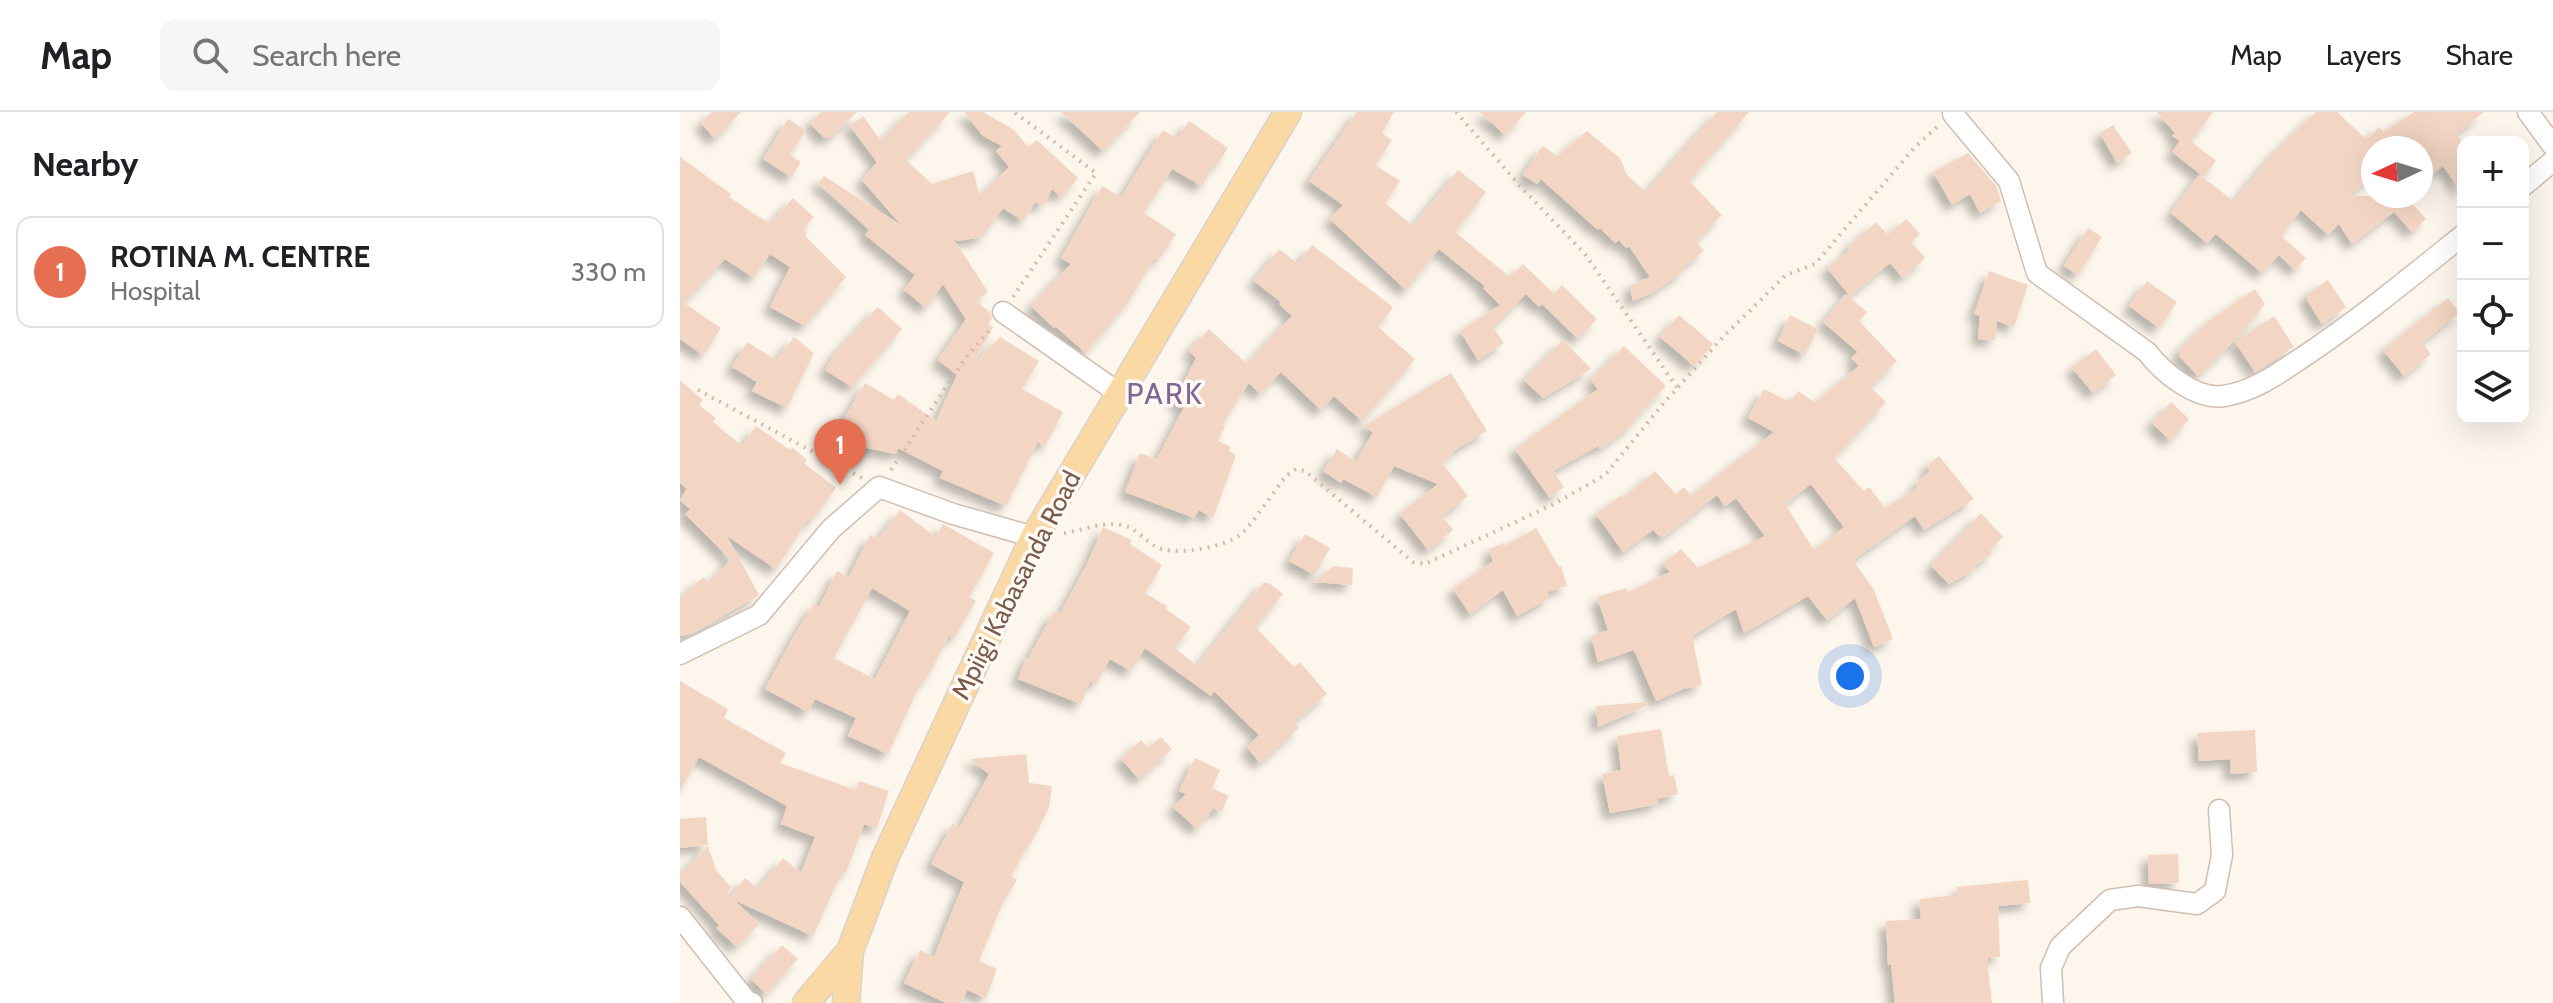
<!DOCTYPE html>
<html lang="en">
<head>
<meta charset="utf-8">
<style>
	:root { --surface:#fff; --page:#f6f6f6; --text:#202124; --muted:#757577; --line:#e0e0e0; --accent:#e76f51 }
	body { margin:0; font-family:Cabin,sans-serif; background:var(--page); color:var(--text) }
	.controls { position:absolute; right:24px; top:24px; display:grid; overflow:hidden; border-radius:16px; box-shadow:0 8px 32px #0002 }
	.controls button { width:72px; height:72px; display:grid; place-items:center; padding:0; border:0; border-bottom:2px solid var(--line); background:var(--surface); color:var(--text); font:40px sans-serif }
	.compass { position:absolute; left:1681px; top:24px; width:72px; height:72px; border-radius:50%; background:var(--surface); box-shadow:0 8px 32px #0002; rotate:266deg }
	.you { position:absolute; left:1170px; top:564px; width:28px; height:28px; margin:-20px; border:6px solid #fff; border-radius:50%; background:#1a73e8; box-shadow:0 0 0 12px #1a73e833 }
	.badge { display:grid; place-items:center; width:52px; height:52px; border-radius:50%; background:var(--accent); color:#fff; font-size:26px; font-weight:700 }
	.pin { position:absolute; translate:-50% -66px; filter:drop-shadow(0 2px 4px #0008) }
	.pin::after { content:''; position:absolute; top:42px; width:28px; height:24px; background:inherit; clip-path:polygon(0 0,100% 0,50% 100%) }
	.list { margin:0; padding:0; list-style:none }
	h2 { display:flex; justify-content:space-between; align-items:center; height:104px; margin:0; padding:0 32px; font-size:34px }
	h2 small { font-size:26px; font-weight:400; color:var(--muted) }
	.list li { display:grid; grid-template-columns:52px 1fr auto; gap:24px; align-items:center; box-sizing:border-box; height:112px; margin:0 16px 16px; padding:0 16px; border:2px solid var(--line); border-radius:16px }
	.list b { display:block; font-size:30px; white-space:nowrap }
	.list p { margin:0; font-size:26px; white-space:nowrap; color:var(--muted) }
	.list em { font-size:26px; font-style:normal; color:var(--muted) }
	.icon { flex:none; width:44px; height:44px; fill:none; stroke:currentColor; stroke-width:2; stroke-linecap:round; stroke-linejoin:round }
	.map { position:relative; flex:none; width:1873px; height:891px; overflow:hidden }
	header { display:flex; align-items:center; gap:48px; box-sizing:border-box; height:112px; padding:0 40px; background:var(--surface); border-bottom:2px solid var(--line) }
	header strong { font-size:38px }
	nav { display:flex; gap:44px; margin-inline-start:auto; font-size:28px }
	.search { width:560px; height:72px; background:var(--page); display:flex; align-items:center; gap:20px; box-sizing:border-box; padding:0 28px; border-radius:16px; color:var(--muted); font-size:30px }
	main { display:flex }
	aside { flex:1; background:var(--surface) }
	.map>svg:first-child { display:block }
	.building { fill:#f3d5c3; fill-rule:evenodd; filter:url(#shadow) }
	.lines { fill:none; stroke-linecap:round; stroke-linejoin:round }
	.minor-casing { stroke:#d1beb0; stroke-width:23 }
	.major-casing { stroke:#dad1cd; stroke-width:29 }
	.path { stroke:#d9b8a5; stroke-width:4; stroke-dasharray:2 6; stroke-linecap:butt }
	.minor { stroke:#fff; stroke-width:20 }
	.major { stroke:#fbd9a5; stroke-width:26 }
	.labels { text-anchor:middle; dominant-baseline:central; stroke-width:7; stroke-linejoin:round; paint-order:stroke }
	.street-label { font-size:26px; fill:#7a5c4d; stroke:#fffaf3 }
	.quarter-label { font-size:30px; letter-spacing:2px; fill:#846695; stroke:#fffaf3 }
</style>
</head>
<body>
<header>
<strong>Map</strong>
<div class="search"><svg class="icon" aria-label="search" viewBox="0 0 24 24"><circle cx="10" cy="10" r="6"/><path d="M15 15l6 6"/></svg>Search here</div>
<nav><a>Map</a><a>Layers</a><a>Share</a></nav>
</header>
<main>
<aside>
<h2>Nearby<small></small></h2>
<ul class="list">
<li><span class="badge">1</span><div><b>ROTINA M. CENTRE</b><p>Hospital</p></div><em>330 m</em></li>
</ul>
</aside>
<div class="map">
<svg width="1873" height="891" viewBox="0 0 1873 891">
	<defs>
		<filter id="shadow"><feDropShadow dx="-7" dy="7" stdDeviation="4" flood-color="#0004"/></filter>
	</defs>
	<rect width="100%" height="100%" fill="#fdf6ec"/>
	<!-- building -->
	<path class="building" d="M 32,0 L 61,0 L 35,27 L 21,11 Z
		M 141,0 L 177,0 L 150,26 L 144,26 L 130,11 Z
		M 229,0 L 270,0 L 226,48 L 252,72 L 293,59 L 300,84 L 329,55 L 316,39 L 322,34 L 303,24 L 284,0 L 303,0 L 334,18 L 348,35 L 357,28 L 398,66 L 381,85 L 372,77 L 363,94 L 355,90 L 343,109 L 323,96 L 302,125 L 278,129 L 273,126 L 308,180 L 295,189 L 310,200 L 312,207 L 308,212 L 313,215 L 296,246 L 298,248 L 320,225 L 359,249 L 342,277 L 383,300 L 365,334 L 358,330 L 326,394 L 260,366 L 263,359 L 218,336 L 216,342 L 182,335 L 165,325 L 173,312 L 164,307 L 185,271 L 214,288 L 218,282 L 256,309 L 277,263 L 258,248 L 286,207 L 263,172 L 246,196 L 224,178 L 235,163 L 185,123 L 189,118 L 138,71 L 144,64 L 221,113 L 182,68 L 197,50 L 170,14 L 183,4 L 201,29 Z
		M 381,0 L 460,0 L 423,39 Z
		M 677,0 L 714,0 L 702,21 L 712,28 L 695,53 L 720,69 L 705,91 L 733,114 L 778,58 L 806,80 L 775,120 L 830,165 L 843,152 L 874,182 L 882,173 L 917,207 L 898,227 L 862,192 L 859,195 L 846,182 L 813,215 L 824,231 L 798,248 L 780,219 L 820,193 L 803,176 L 805,174 L 759,137 L 726,178 L 650,107 L 663,93 L 629,69 Z
		M 800,0 L 846,0 L 825,23 Z
		M 1037,0 L 1069,0 L 1009,69 L 1042,103 L 1016,129 L 1024,139 L 1003,155 L 1005,158 L 972,181 L 953,189 L 950,173 L 970,165 L 949,134 L 946,136 L 939,128 L 935,131 L 920,116 L 918,118 L 861,67 L 857,72 L 843,63 L 862,34 L 878,44 L 907,19 L 940,46 L 947,63 L 966,80 Z
		M 1477,0 L 1533,0 L 1511,29 L 1536,49 L 1524,65 L 1492,40 L 1500,29 L 1492,24 L 1495,21 Z
		M 1636,0 L 1657,0 L 1687,28 L 1699,15 L 1704,20 L 1734,0 L 1804,0 L 1776,22 L 1783,31 L 1783,81 L 1763,54 L 1741,72 L 1741,36 L 1693,36 L 1693,64 L 1668,84 L 1734,84 L 1729,88 L 1746,107 L 1732,120 L 1714,100 L 1672,132 L 1659,112 L 1648,123 L 1621,98 L 1601,124 L 1626,146 L 1615,158 L 1599,143 L 1582,161 L 1536,122 L 1527,131 L 1491,101 L 1519,63 L 1554,89 L 1592,43 Z
		M 108,7 L 126,18 L 110,43 L 121,50 L 111,65 L 83,47 Z
		M 509,9 L 548,36 L 536,54 L 534,52 L 522,74 L 492,57 L 464,101 L 496,122 L 478,148 L 474,146 L 449,189 L 406,241 L 376,215 L 374,216 L 351,194 L 391,152 L 381,146 L 422,74 L 441,85 L 483,18 L 497,27 Z
		M 1433,13 L 1452,41 L 1437,51 L 1420,21 Z
		M 1288,41 L 1317,75 L 1321,89 L 1300,101 L 1290,82 L 1272,93 L 1253,60 Z
		M 0,45 L 51,82 L 49,85 L 90,112 L 113,86 L 134,105 L 123,117 L 127,121 L 125,124 L 166,165 L 125,214 L 90,195 L 110,155 L 90,142 L 74,166 L 45,147 L 4,191 L 41,216 L 23,243 L 0,227 Z
		M 1226,107 L 1240,122 L 1231,130 L 1245,146 L 1223,166 L 1210,151 L 1170,184 L 1147,156 L 1170,138 L 1168,135 L 1196,110 L 1208,123 Z
		M 1408,116 L 1422,125 L 1398,163 L 1384,154 Z
		M 632,133 L 713,195 L 698,215 L 735,247 L 682,309 L 654,284 L 641,298 L 601,260 L 580,282 L 569,271 L 542,313 L 545,314 L 538,329 L 551,335 L 549,339 L 556,343 L 533,406 L 519,398 L 514,406 L 445,380 L 460,341 L 477,347 L 504,295 L 494,290 L 516,246 L 509,239 L 529,217 L 567,252 L 612,204 L 599,192 L 601,190 L 574,169 L 599,137 L 618,152 Z
		M 1309,159 L 1348,173 L 1334,215 L 1317,209 L 1315,228 L 1298,227 L 1300,204 L 1294,202 Z
		M 1648,168 L 1666,195 L 1642,212 L 1627,188 L 1627,182 Z
		M 1467,169 L 1497,190 L 1479,216 L 1449,194 Z
		M 1575,177 L 1585,192 L 1557,226 L 1518,264 L 1499,244 L 1499,238 L 1529,209 Z
		M 1166,182 L 1187,200 L 1179,209 L 1217,249 L 1190,275 L 1206,290 L 1154,346 L 1184,379 L 1189,375 L 1205,396 L 1238,375 L 1235,372 L 1250,359 L 1246,355 L 1259,344 L 1294,387 L 1244,418 L 1235,404 L 1173,448 L 1194,478 L 1213,527 L 1194,535 L 1175,486 L 1147,508 L 1128,484 L 1064,521 L 1056,497 L 1012,524 L 1022,573 L 1003,577 L 976,589 L 954,538 L 918,550 L 911,524 L 928,518 L 917,485 L 946,476 L 948,480 L 990,460 L 983,452 L 1001,437 L 1018,456 L 1085,424 L 1056,386 L 1045,394 L 1037,383 L 982,426 L 973,418 L 943,440 L 916,402 L 942,383 L 944,386 L 975,359 L 996,382 L 1004,375 L 1011,384 L 1094,320 L 1068,306 L 1084,277 L 1110,290 L 1118,279 L 1135,291 L 1179,254 L 1171,246 L 1178,240 L 1143,210 ZM 1131,372 L 1164,415 L 1134,438 L 1105,392 Z
		M 1768,186 L 1780,201 L 1742,230 L 1751,242 L 1724,264 L 1703,238 Z
		M 198,195 L 222,217 L 172,275 L 145,258 L 156,240 Z
		M 999,203 L 1033,232 L 1014,254 L 980,225 Z
		M 1110,203 L 1138,217 L 1125,243 L 1098,229 Z
		M 1594,204 L 1614,235 L 1575,260 L 1555,230 Z
		M 114,225 L 134,241 L 107,296 L 72,279 L 77,270 L 52,255 L 67,230 L 96,248 Z
		M 883,228 L 911,257 L 863,286 L 844,268 Z
		M 944,234 L 986,274 L 952,310 L 953,312 L 920,337 L 918,334 L 873,359 L 884,375 L 870,386 L 835,337 L 918,277 L 911,268 Z
		M 1416,237 L 1436,263 L 1413,281 L 1392,256 Z
		M 771,261 L 807,319 L 775,338 L 763,352 L 788,384 L 762,404 L 773,418 L 748,438 L 720,402 L 758,372 L 714,354 L 697,385 L 663,367 L 661,371 L 643,359 L 657,337 L 676,350 L 693,320 L 683,315 Z
		M 0,268 L 23,288 L 19,293 L 36,306 L 33,310 L 62,334 L 76,314 L 110,338 L 112,335 L 127,348 L 124,351 L 156,376 L 131,409 L 128,407 L 96,457 L 47,424 L 79,483 L 13,521 L 0,524 L 0,487 L 23,465 L 29,471 L 51,448 L 5,402 L 10,397 L 0,388 L 7,377 L 0,371 Z
		M 1491,290 L 1509,307 L 1490,328 L 1472,311 Z
		M 220,398 L 256,425 L 263,412 L 314,441 L 289,485 L 296,489 L 274,526 L 269,523 L 251,559 L 238,577 L 208,642 L 168,624 L 176,606 L 135,587 L 128,600 L 85,577 L 115,522 L 134,492 L 139,495 L 157,459 L 169,465 L 190,423 L 198,427 ZM 192,476 L 230,499 L 195,567 L 154,546 Z
		M 1301,401 L 1323,425 L 1309,438 L 1312,442 L 1294,454 L 1295,457 L 1269,472 L 1251,454 Z
		M 423,415 L 452,428 L 450,432 L 482,453 L 465,481 L 487,494 L 486,497 L 511,515 L 495,536 L 517,554 L 583,471 L 589,471 L 603,482 L 577,514 L 578,518 L 614,555 L 620,550 L 647,582 L 614,610 L 619,616 L 580,651 L 567,635 L 579,623 L 534,579 L 531,584 L 465,536 L 451,559 L 430,547 L 416,572 L 410,569 L 401,592 L 338,567 L 346,546 L 348,547 L 374,499 L 380,502 L 407,452 Z
		M 856,416 L 879,455 L 881,454 L 887,474 L 867,480 L 870,486 L 837,504 L 823,478 L 790,502 L 773,477 L 813,449 L 809,437 L 824,431 L 825,434 Z
		M 625,422 L 650,436 L 635,463 L 609,449 Z
		M 654,454 L 673,456 L 672,473 L 634,470 Z
		M 0,569 L 48,597 L 44,606 L 106,641 L 100,651 L 176,678 L 179,669 L 209,679 L 197,716 L 184,712 L 166,761 L 162,760 L 133,824 L 54,788 L 79,812 L 57,835 L 36,816 L 39,813 L 0,770 L 0,762 L 28,734 L 36,758 L 51,775 L 47,782 L 50,785 L 65,766 L 78,777 L 103,746 L 121,761 L 135,725 L 101,712 L 107,694 L 19,645 L 0,679 Z
		M 968,590 L 968,593 L 918,615 L 916,594 Z
		M 981,617 L 989,664 L 994,663 L 998,682 L 977,687 L 978,692 L 930,701 L 922,662 L 941,658 L 937,624 Z
		M 1575,618 L 1577,660 L 1551,662 L 1550,647 L 1519,649 L 1517,621 Z
		M 481,625 L 492,637 L 459,667 L 441,647 L 461,628 L 468,636 Z
		M 346,642 L 349,671 L 372,674 L 369,695 L 350,733 L 349,732 L 331,764 L 337,768 L 323,790 L 299,849 L 317,857 L 306,886 L 287,878 L 281,891 L 266,891 L 224,871 L 240,838 L 254,845 L 284,770 L 251,752 L 273,711 L 280,715 L 309,662 L 290,647 Z
		M 515,646 L 540,658 L 532,676 L 549,684 L 541,700 L 534,696 L 517,717 L 493,695 L 506,682 L 499,679 Z
		M 26,705 L 28,733 L 0,736 L 0,707 Z
		M 1498,742 L 1499,771 L 1469,772 L 1468,743 Z
		M 1348,768 L 1350,791 L 1318,794 L 1320,845 L 1307,846 L 1312,891 L 1215,891 L 1211,852 L 1208,853 L 1206,809 L 1241,807 L 1239,787 L 1278,783 L 1277,775 Z
		M 102,833 L 118,847 L 86,882 L 71,867 Z"/>
	<g class="lines">
		<defs>
			<path id="minor" d="M 1848,0 L 1873,34
				M 1273,2 L 1329,69 L 1357,161 L 1467,240 C 1483,261 1516,288 1544,284 C 1576,279 1600,260 1626,243 C 1681,206 1732,164 1783,123
				M 1843,74 L 1873,49
				M 323,200 L 440,282
				M 0,542 L 79,503 L 151,417 L 199,375 L 273,402 L 354,425
				M 0,805 L 68,891 L 72,891
				M 1373,891 L 1371,856 L 1380,835 L 1430,788 L 1458,784 L 1517,792 L 1535,779 L 1542,743 L 1539,698"/>
			<path id="major" d="M 126,891 L 170,839
				M 166,891 L 170,839 L 205,746 L 354,425 L 608,0"/>
		</defs>
		<!-- minor casing -->
		<use href="#minor" class="minor-casing"/>
		<!-- major casing -->
		<use href="#major" class="major-casing"/>
		<!-- path -->
		<path class="path" d="M 776,0 L 840,74 L 905,142 L 998,277
			M 333,185 L 416,61 L 334,0
			M 18,278 L 182,366
			M 211,358 L 284,248 L 312,215
			M 384,421 C 405,418 425,408 445,414 C 460,418 467,433 482,437 C 501,443 543,435 560,423 C 569,417 597,375 606,364 L 616,357 L 625,359 L 733,450 L 745,452 L 872,393 L 925,363 L 983,292 L 1042,226 L 1106,163 L 1135,152 L 1235,35 L 1257,15"/>
		<!-- minor -->
		<use href="#minor" class="minor"/>
		<!-- major -->
		<use href="#major" class="major"/>
	</g>
	<g class="labels">
		<!-- street labels -->
		<g class="street-label">
			<text transform="translate(336 473) rotate(-63)">Mpiigi Kabasanda Road</text>
		</g>
		<!-- quarter labels -->
		<g class="quarter-label">
			<text x="485" y="281">PARK</text>
		</g>
	</g>
</svg>
<div class="controls">
<button>+</button>
<button>−</button>
<button><svg class="icon" aria-label="locate" viewBox="0 0 24 24"><circle cx="12" cy="12" r="6"/><path d="M12 2v4M12 18v4M2 12h4M18 12h4"/></svg></button>
<button><svg class="icon" aria-label="layers" viewBox="0 0 24 24"><path d="M12 4l9 5-9 5-9-5zM3 14l9 5 9-5"/></svg></button>
</div>
<svg class="compass" viewBox="-18 -18 36 36"><path d="M0-13l5 13h-10z" fill="#e53935"/><path d="M0 13l5-13h-10z" fill="#757577"/></svg>
<div class="you"></div>
<div class="pin badge" style="left:160px;top:373px">1</div>
</div>
</main>
</body>
</html>
